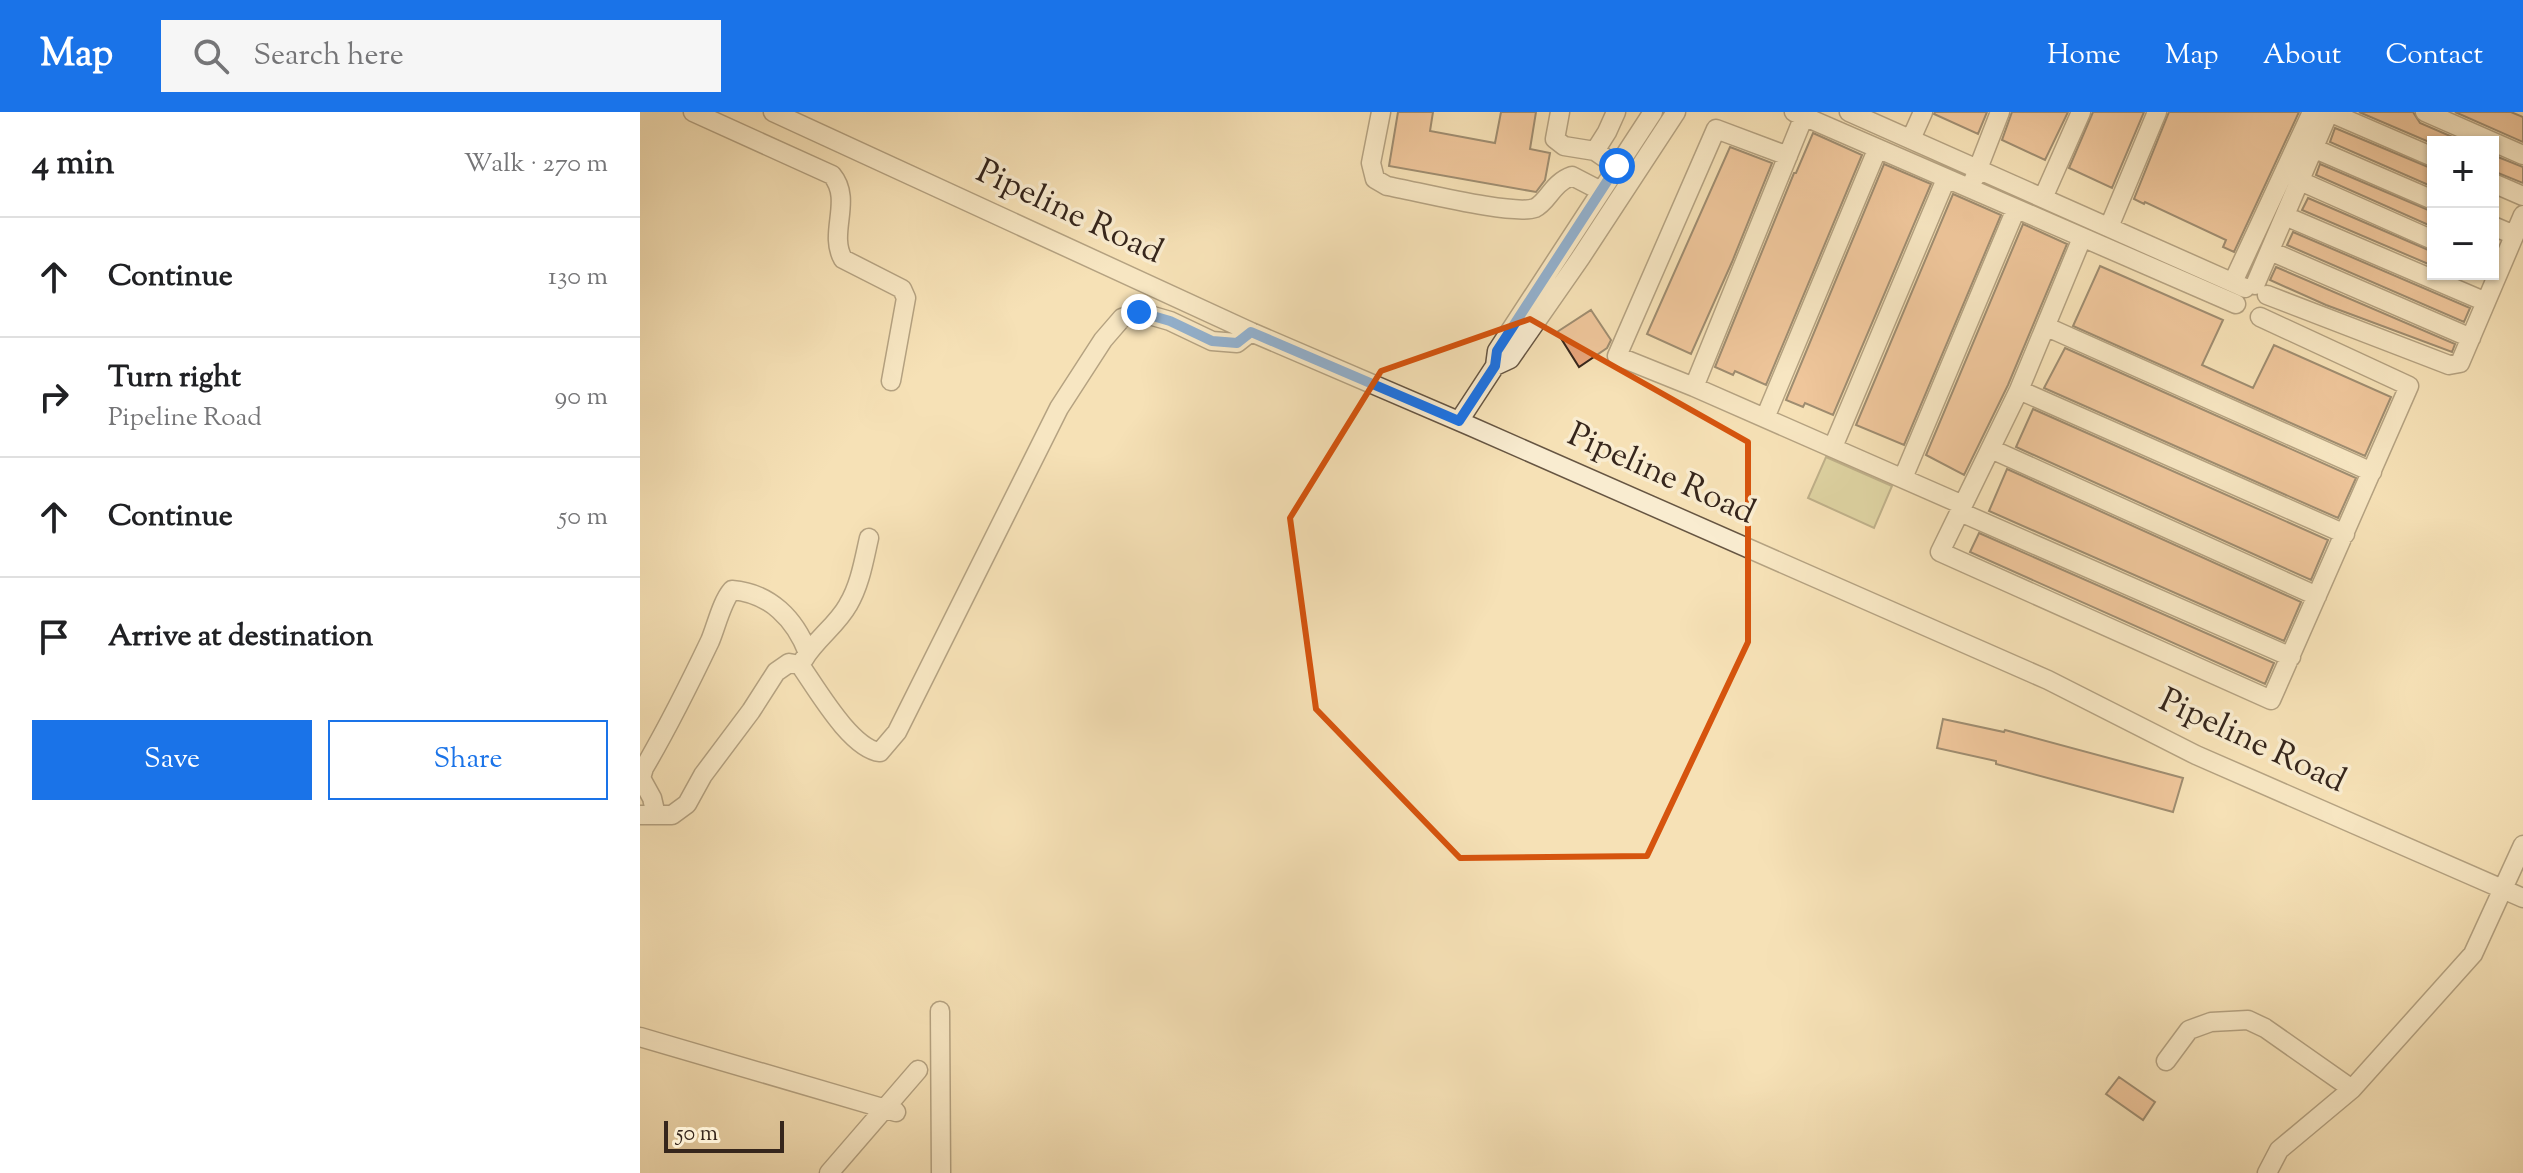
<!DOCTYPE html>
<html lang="en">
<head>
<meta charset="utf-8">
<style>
	:root { --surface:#fff; --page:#f6f6f6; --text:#202124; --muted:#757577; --line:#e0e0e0; --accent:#1a73e8 }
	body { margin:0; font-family:"Sorts Mill Goudy",serif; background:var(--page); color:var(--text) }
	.controls { position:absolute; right:24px; top:24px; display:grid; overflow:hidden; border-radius:0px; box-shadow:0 2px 6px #0004 }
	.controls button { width:72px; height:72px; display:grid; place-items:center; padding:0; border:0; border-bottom:2px solid var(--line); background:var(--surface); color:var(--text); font:40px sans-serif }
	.scale { position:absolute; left:24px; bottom:20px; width:120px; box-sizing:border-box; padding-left:8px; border:4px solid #36261c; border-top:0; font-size:22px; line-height:28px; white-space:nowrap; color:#36261c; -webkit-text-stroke:6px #f9ecd0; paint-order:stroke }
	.stop { position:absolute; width:24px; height:24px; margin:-18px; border:6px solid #1a73e8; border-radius:50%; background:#fff }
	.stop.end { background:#1a73e8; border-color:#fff; box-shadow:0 2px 8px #0008 }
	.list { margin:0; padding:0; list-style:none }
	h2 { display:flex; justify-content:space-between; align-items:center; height:104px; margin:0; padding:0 32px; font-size:34px }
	h2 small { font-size:26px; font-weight:400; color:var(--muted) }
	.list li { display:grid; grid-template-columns:52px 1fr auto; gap:24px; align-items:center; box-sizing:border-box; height:120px; padding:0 32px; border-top:2px solid var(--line) }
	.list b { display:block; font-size:30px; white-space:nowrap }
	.list p { margin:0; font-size:26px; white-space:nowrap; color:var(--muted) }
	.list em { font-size:26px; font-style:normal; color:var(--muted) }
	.actions { display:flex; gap:16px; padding:24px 32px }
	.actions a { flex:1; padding:18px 0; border:2px solid var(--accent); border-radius:0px; text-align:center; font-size:28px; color:var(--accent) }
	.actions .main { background:var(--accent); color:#fff }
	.icon { flex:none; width:44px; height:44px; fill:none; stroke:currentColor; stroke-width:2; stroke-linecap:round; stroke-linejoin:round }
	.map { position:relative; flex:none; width:1883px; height:1061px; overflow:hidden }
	header { display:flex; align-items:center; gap:48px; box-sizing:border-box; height:112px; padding:0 40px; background:var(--accent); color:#fff }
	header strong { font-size:38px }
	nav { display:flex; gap:44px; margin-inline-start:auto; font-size:28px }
	.search { width:560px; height:72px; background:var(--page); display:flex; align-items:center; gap:20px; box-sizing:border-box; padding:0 28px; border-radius:0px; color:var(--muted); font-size:30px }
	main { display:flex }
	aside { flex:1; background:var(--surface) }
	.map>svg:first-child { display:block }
	.green { fill:#c2c18a; stroke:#7c7453; stroke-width:2 }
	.building { fill:#e7a47b; stroke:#36261c; stroke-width:2 }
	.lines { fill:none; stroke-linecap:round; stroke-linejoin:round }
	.minor-casing { stroke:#665542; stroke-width:21 }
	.minor { stroke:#f9ecd0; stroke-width:18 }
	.route { stroke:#1a73e8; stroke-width:10 }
	.marked { fill:none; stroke:#d6540e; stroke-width:6; stroke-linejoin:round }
	.labels { text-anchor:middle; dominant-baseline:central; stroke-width:7; stroke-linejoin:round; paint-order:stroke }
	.street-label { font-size:34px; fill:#36261c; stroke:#f9ecd0 }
</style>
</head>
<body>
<header>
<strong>Map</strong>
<div class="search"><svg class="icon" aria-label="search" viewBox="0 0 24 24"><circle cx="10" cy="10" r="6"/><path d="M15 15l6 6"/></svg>Search here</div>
<nav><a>Home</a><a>Map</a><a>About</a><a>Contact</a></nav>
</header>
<main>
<aside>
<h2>4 min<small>Walk · 270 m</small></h2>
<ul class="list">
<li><svg class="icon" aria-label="ahead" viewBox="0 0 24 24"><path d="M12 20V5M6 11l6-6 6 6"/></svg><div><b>Continue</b></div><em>130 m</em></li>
<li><svg class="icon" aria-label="right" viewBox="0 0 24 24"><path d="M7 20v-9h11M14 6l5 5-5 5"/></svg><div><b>Turn right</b><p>Pipeline Road</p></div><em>90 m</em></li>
<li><svg class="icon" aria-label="ahead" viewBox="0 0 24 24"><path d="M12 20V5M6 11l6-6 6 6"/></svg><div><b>Continue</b></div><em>50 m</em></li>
<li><svg class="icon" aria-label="arrive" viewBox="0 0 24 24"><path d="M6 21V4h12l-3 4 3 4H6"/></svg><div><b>Arrive at destination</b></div></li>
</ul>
<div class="actions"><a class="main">Save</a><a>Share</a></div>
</aside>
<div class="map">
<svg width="1883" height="1061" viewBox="0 0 1883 1061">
	<rect width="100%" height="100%" fill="#f6e1b6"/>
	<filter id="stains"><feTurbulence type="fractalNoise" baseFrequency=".0025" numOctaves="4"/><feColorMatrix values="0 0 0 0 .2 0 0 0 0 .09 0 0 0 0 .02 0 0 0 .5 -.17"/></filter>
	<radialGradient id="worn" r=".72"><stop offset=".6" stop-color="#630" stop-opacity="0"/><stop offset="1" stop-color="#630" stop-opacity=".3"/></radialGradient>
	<!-- green -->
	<path class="green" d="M 1186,345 L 1252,374 L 1234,416 L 1168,386 Z"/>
	<!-- building -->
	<path class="building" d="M 758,0 L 793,0 L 790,19 L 855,31 L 861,0 L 896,0 L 890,37 L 910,41 L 905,68 L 896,80 L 749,54 Z
		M 1295,0 L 1347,0 L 1338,22 L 1294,2 Z
		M 1372,0 L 1428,0 L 1405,48 L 1362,28 Z
		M 1453,0 L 1504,0 L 1472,76 L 1429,56 Z
		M 1529,0 L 1659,0 L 1594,140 L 1583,135 L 1586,128 L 1505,90 L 1504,92 L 1494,87 Z
		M 1719,0 L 1773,0 L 1780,11 L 1824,30 L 1789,30 Z
		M 1815,0 L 1871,0 L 1883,5 L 1883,30 Z
		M 1695,16 L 1793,57 L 1793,75 L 1690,30 Z
		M 1173,21 L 1222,43 L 1126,273 L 1095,259 L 1093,263 L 1075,255 L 1154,61 L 1156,61 Z
		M 1090,35 L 1132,51 L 1092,150 L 1051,242 L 1007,222 Z
		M 1853,43 L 1883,55 L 1883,71 L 1853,59 Z
		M 1244,52 L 1291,72 L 1193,303 L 1165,291 L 1163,295 L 1146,288 Z
		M 1680,52 L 1793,100 L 1793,115 L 1676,63 Z
		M 1313,82 L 1361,103 L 1264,333 L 1216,313 Z
		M 1668,86 L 1793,140 L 1793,154 L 1662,98 Z
		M 1383,112 L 1427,132 L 1368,273 L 1324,363 L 1286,343 Z
		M 1653,120 L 1830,196 L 1824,210 L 1647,133 Z
		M 1460,154 L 1583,208 L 1562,253 L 1613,276 L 1634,233 L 1751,285 L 1725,344 L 1433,214 Z
		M 1636,155 L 1815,232 L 1812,240 L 1686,193 L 1630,168 Z
		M 951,198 L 971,228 L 967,236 L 939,255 L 917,220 Z
		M 1425,236 L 1716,366 L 1698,406 L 1404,276 Z
		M 1393,297 L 1688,428 L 1671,468 L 1376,335 Z
		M 1367,357 L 1661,490 L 1644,529 L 1349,399 Z
		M 1339,421 L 1634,551 L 1625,572 L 1330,440 Z
		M 1303,607 L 1364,620 L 1365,618 L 1543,666 L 1533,700 L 1356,652 L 1356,649 L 1297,636 Z
		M 1479,965 L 1515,990 L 1503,1008 L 1466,982 Z"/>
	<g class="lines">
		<defs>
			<path id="minor" d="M 53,0 L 192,63 C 213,88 188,121 203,147 L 262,177 L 266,186 L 251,269
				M 133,0 L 611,220 L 830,314 L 1408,568 L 1556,643 L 1883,786
				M 741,0 L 731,51 L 735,67 L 747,74 C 776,79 873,104 895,96 C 908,90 912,71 932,64 L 961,79
				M 920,0 L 915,27 L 924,34 L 955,39 L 977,54
				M 1154,0 L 1596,192
				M 1209,0 L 1605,176
				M 1689,0 L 1793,45
				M 1785,0 L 1883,43
				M 1164,4 L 1054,275 L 1323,393
				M 1271,27 L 1283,0
				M 1673,36 L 1793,88
				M 955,39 L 967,20 L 976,0
				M 1334,67 L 1360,0
				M 1660,69 L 1793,128
				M 1853,71 L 1883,84
				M 1403,86 L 1441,0
				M 1645,104 L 1846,190
				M 1853,114 L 1874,123
				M 1469,115 L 1517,0
				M 1442,126 L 1379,278 L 1300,440 L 1631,588 L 1769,274 L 1620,205
				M 1630,139 L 1831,226
				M 1593,170 L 1672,0
				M 1615,173 L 1689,0
				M 1627,183 L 1809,253 L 1820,251 L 1883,103
				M 1407,215 L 1732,360
				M 855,254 L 870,247 L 941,145 L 1036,0
				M 1054,275 L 977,244 L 1076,17 L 1148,44
				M 1379,278 L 1705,422
				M 1125,306 L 1237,38
				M 819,309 L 855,254 L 857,239 L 1013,0
				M 1193,335 L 1306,67
				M 1351,337 L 1677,484
				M 1263,366 L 1376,97
				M 1320,400 L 1651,545
				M 164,547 C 176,527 197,513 208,493 C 220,473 224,448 229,426
				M 0,703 L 32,703 L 47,692 L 63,663 L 111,599 L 136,560 L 149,551 L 160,553 C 177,577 211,637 240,640 L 257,620 L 419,296 L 463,228 L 482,206 L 499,200 L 530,209 L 572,229 L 597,231 L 611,220
				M 16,703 L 12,686 L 1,666 L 4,656 C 28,615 49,573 70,529 C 76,515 82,489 92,478 C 130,481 155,507 168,541
				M 300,899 L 301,1061
				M 0,925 L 256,1000
				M 1526,949 L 1549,918 L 1571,910 L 1608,908 L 1625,916 L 1712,977
				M 189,1061 L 278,958
				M 1627,1061 L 1639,1038 L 1712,977 L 1833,842 L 1883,733"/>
		</defs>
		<!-- minor casing -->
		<use href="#minor" class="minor-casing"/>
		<!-- minor -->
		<use href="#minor" class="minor"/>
	</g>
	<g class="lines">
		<!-- route -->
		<path class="route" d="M 499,200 L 530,209 L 572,229 L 597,231 L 611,220 L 819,309 L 855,254 L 857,239 L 977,54"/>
	</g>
	<!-- marked area -->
	<path d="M0 0H1883V1061H0ZM 890,207 L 1108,330 L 1108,530 L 1007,744 L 820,746 L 676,597 L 650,406 L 741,259 Z" fill="#f6e1b6" fill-opacity=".55" fill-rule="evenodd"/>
	<path class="marked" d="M 890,207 L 1108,330 L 1108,530 L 1007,744 L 820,746 L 676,597 L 650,406 L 741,259 Z"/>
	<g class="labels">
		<!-- street labels -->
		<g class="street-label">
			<text transform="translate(429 101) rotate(25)">Pipeline Road</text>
			<text transform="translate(1021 363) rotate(24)">Pipeline Road</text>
			<text transform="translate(1612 630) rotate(25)">Pipeline Road</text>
		</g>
	</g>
	<rect width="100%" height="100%" filter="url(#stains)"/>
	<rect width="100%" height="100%" fill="url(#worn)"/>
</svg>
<div class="controls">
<button>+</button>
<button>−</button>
</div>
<div class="scale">50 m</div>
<div class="stop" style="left:977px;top:54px"></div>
<div class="stop end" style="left:499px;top:200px"></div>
</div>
</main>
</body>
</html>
